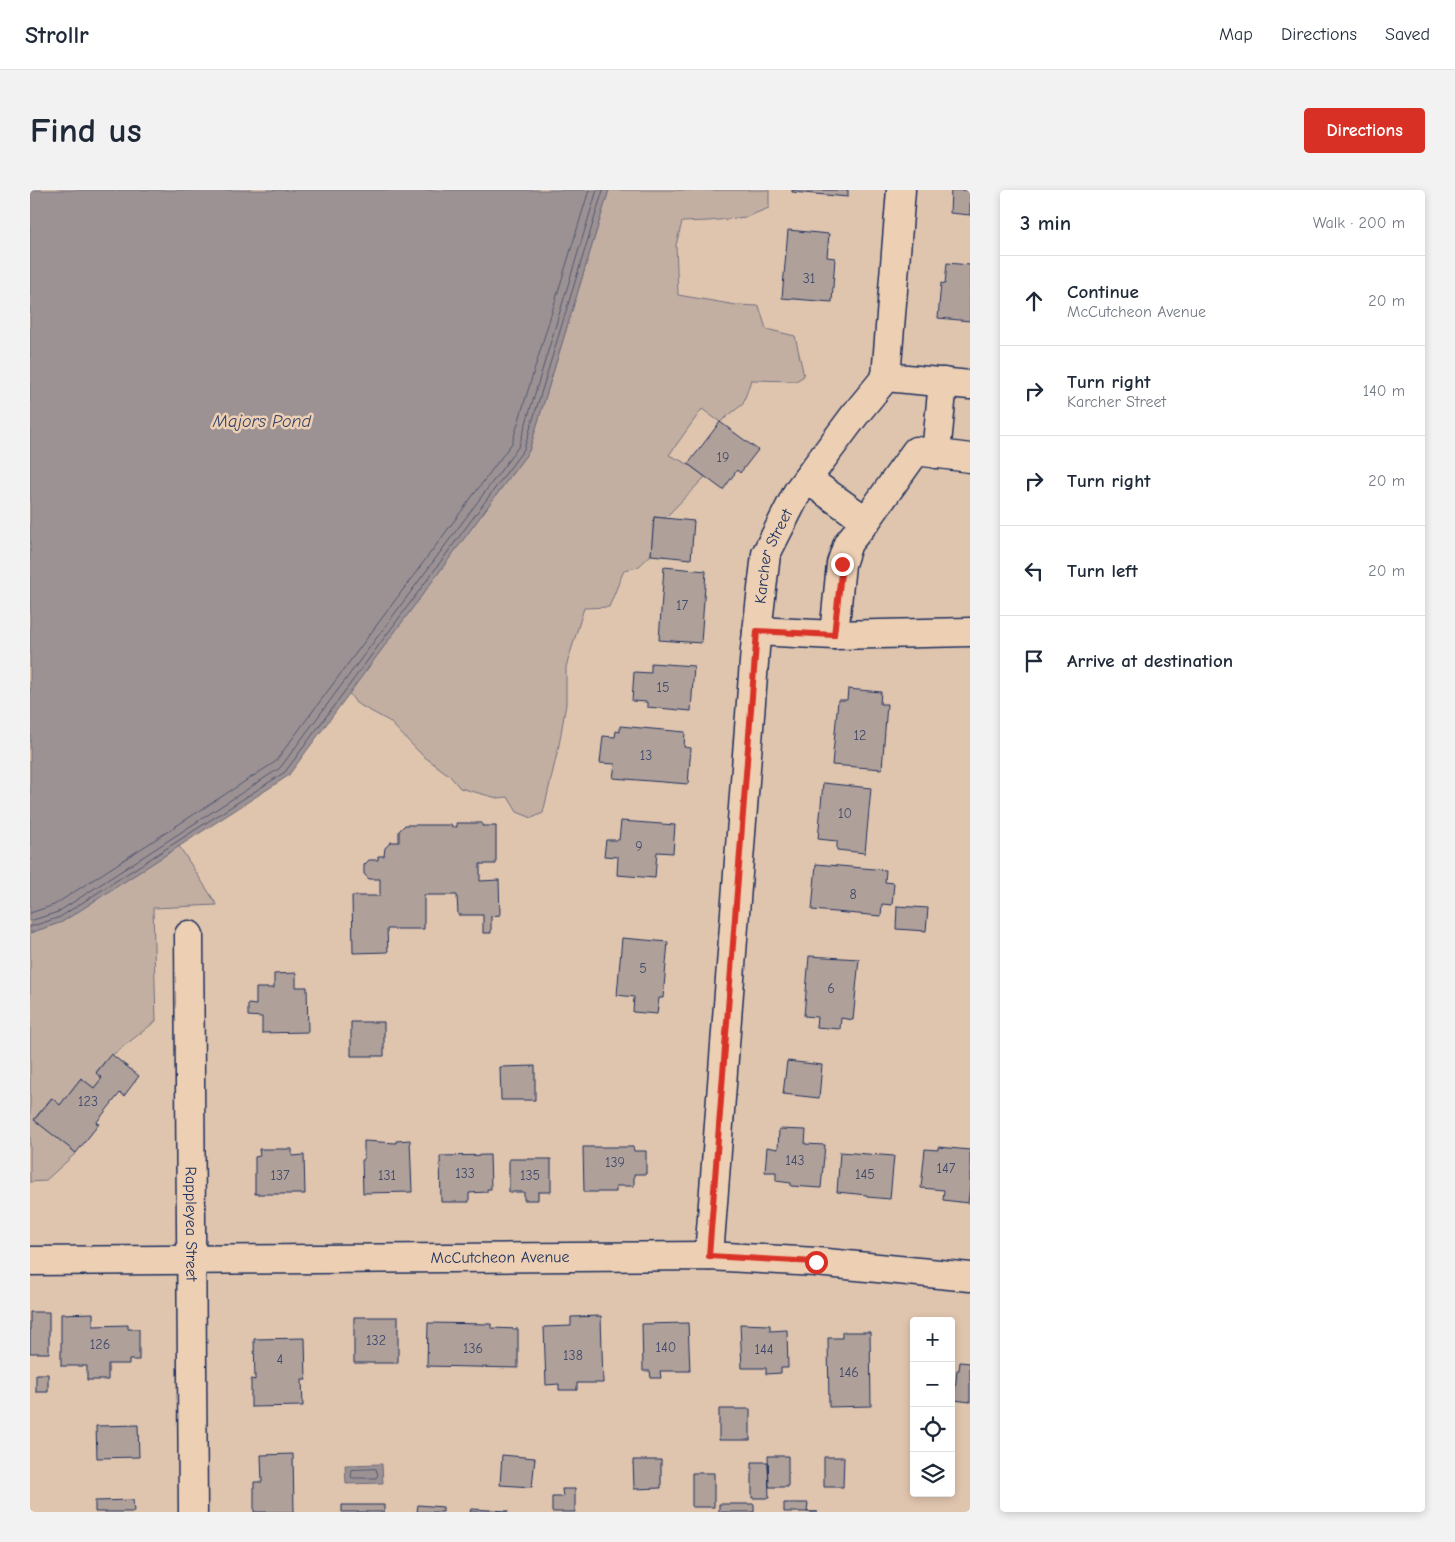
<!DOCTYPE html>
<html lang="en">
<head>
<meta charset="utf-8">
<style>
	:root { --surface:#fff; --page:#f2f2f3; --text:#1f2937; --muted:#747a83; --line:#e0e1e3; --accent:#d93025 }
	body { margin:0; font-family:"Comic Neue",sans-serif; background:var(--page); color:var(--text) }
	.controls { position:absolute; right:15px; bottom:15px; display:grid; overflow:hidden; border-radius:5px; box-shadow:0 2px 8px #0003 }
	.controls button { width:45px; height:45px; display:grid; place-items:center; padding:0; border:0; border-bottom:1px solid var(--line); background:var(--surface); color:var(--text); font:25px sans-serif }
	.stop { position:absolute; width:15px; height:15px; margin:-11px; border:4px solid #d93025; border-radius:50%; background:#fff }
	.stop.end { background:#d93025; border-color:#fff; box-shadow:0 1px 5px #0008 }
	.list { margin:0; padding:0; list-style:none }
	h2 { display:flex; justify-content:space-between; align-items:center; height:65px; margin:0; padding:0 20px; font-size:21px }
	h2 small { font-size:16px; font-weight:400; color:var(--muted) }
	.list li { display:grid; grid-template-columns:32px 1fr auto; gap:15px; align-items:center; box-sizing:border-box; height:90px; padding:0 20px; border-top:1px solid var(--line) }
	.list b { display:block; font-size:19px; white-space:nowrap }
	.list p { margin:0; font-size:16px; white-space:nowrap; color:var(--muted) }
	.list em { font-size:16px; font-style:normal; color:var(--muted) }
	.icon { flex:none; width:28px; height:28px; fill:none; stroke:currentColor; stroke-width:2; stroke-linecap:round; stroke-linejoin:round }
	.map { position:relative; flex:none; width:940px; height:1322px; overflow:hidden; border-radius:5px }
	header { display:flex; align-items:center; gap:30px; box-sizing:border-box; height:70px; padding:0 25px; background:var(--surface); border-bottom:1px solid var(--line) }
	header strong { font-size:24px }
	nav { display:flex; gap:28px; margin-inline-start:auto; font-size:18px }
	.intro { display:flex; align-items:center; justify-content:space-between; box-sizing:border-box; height:120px; padding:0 30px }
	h1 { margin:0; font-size:35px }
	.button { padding:12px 22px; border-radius:5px; background:var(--accent); color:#fff; font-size:18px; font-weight:700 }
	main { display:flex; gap:30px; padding:0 30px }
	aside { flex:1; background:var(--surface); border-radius:5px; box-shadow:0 2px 8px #0003 }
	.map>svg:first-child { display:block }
	.green { fill:#c3afa2; stroke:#6f6f80 }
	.water { fill:#9d9293; stroke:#696a7e }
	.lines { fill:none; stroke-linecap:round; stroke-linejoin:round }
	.shore { stroke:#4f5773; stroke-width:1 }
	.building { fill:#b0a09a; stroke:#1b2f5e }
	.minor-casing { stroke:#1b2f5e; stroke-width:31 }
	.minor { stroke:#edcfb3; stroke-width:28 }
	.route { stroke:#d93025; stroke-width:6 }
	.labels { text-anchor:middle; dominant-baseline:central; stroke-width:5; stroke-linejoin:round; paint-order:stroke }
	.number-label { font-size:14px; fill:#404b6d }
	.street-label { font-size:16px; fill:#1b2f5e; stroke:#edcfb3 }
	.water-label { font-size:18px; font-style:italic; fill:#354369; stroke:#edcfb3 }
</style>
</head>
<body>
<header>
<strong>Strollr</strong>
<nav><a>Map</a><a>Directions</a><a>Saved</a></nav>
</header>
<div class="intro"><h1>Find us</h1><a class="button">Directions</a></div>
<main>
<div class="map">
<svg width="940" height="1322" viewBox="0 0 940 1322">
	<rect width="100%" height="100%" fill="#e0c5ae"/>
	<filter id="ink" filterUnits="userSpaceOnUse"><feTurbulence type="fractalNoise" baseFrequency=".02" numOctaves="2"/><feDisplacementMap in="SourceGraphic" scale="10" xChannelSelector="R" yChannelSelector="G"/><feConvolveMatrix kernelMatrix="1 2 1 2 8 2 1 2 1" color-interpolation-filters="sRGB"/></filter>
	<g filter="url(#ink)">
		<!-- green -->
		<path class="green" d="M 579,0 L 739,0 L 739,18 L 716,27 L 679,31 L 652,32 L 646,55 L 648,105 L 706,115 L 729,116 L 736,139 L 765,146 L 774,186 L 766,191 L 721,190 L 713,214 L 690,232 L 672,219 L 639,265 L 658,274 L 675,287 L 635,328 L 624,327 L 621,365 L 608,377 L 594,380 L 579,417 L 554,418 L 536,477 L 536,514 L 529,555 L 513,623 L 502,628 L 487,622 L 478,607 L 467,608 L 430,598 L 419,585 L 392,565 L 359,531 L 326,513 L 319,503 L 499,261 Z
			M 149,656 L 187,715 L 123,718 L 126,831 L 76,870 L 66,882 L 72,888 L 64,898 L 51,888 L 30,915 L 21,908 L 4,929 L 46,963 L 15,991 L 0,992 L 0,743 L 32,732 Z"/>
		<!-- water -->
		<path class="water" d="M 0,0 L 579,0 L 499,261 L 258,586 L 32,732 L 0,743 Z
			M 352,1274 L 353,1293 L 316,1294 L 315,1275 Z"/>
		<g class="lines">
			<!-- shore -->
			<path class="shore" d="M 0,723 L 24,715 L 245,572 L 482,253 L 559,0
				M 0,731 L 28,722 L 250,578 L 489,256 L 567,0
				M 0,737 L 30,727 L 255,582 L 494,259 L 573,0
				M 346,1279 L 348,1285 L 346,1288 L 323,1288 L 321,1287 L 322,1280 Z"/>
		</g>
		<!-- building -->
		<path class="building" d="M 762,0 L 818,0 L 818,7 L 762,2 Z
			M 921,0 L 940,0 L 940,25 L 920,23 Z
			M 758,40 L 799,44 L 797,67 L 805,68 L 802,112 L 752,108 Z
			M 917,73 L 940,75 L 940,131 L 908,128 L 911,93 L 915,94 Z
			M 690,232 L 728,260 L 710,283 L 707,280 L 693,300 L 658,274 Z
			M 624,327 L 664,331 L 661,369 L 621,365 Z
			M 634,377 L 676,381 L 671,453 L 629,450 Z
			M 621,473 L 664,476 L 661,521 L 617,517 L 617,512 L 602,511 L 604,482 L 621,483 Z
			M 818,499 L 851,502 L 850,514 L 857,514 L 852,579 L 802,575 L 808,510 L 817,510 Z
			M 590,536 L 655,542 L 654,557 L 661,558 L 658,594 L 583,588 L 585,574 L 570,573 L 573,546 L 585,547 L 586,541 L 590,542 Z
			M 793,593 L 841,598 L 835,663 L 807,660 L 807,651 L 788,649 Z
			M 591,631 L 645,635 L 643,663 L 627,662 L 625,688 L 587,685 L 588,667 L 574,666 L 576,650 L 589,650 Z
			M 426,633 L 452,633 L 452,636 L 466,636 L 466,674 L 450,674 L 450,691 L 469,690 L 470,725 L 461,726 L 461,743 L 453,743 L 453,725 L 428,725 L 427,705 L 394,705 L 394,739 L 357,739 L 358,762 L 323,763 L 322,706 L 350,706 L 350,689 L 339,689 L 334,684 L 334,675 L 339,670 L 348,670 L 348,666 L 354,666 L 355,658 L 361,652 L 369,652 L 369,641 L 375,635 L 422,635 L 422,637 L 427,637 Z
			M 786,674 L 856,680 L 855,692 L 864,693 L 862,715 L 852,714 L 851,726 L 782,720 Z
			M 867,716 L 898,718 L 896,741 L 866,739 Z
			M 592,748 L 638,752 L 633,808 L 629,808 L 627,824 L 603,822 L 604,807 L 587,805 Z
			M 779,766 L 829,769 L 823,830 L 811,828 L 810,839 L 786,837 L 787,827 L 774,826 Z
			M 266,783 L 266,797 L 277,797 L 278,842 L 232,843 L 232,827 L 218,826 L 218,814 L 226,815 L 226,798 L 244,798 L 244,784 Z
			M 321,832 L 354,832 L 354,866 L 321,866 Z
			M 81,864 L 109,886 L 94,906 L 90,903 L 66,933 L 69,934 L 46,963 L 4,930 L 22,908 L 30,915 L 51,888 L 64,898 L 72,888 L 66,883 Z
			M 757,871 L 792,875 L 789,908 L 753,904 Z
			M 505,876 L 505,910 L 471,910 L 470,877 Z
			M 749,939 L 776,940 L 775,954 L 795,955 L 791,998 L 761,996 L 761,993 L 746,991 L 746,982 L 735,982 L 737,957 L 748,959 Z
			M 380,950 L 382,1002 L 333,1003 L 332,969 L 334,969 L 334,951 L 366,953 L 366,951 Z
			M 553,957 L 603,957 L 604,961 L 616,961 L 616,984 L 604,984 L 604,996 L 586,996 L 586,1002 L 554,1002 Z
			M 908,957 L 940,960 L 940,996 L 938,1013 L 913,1010 L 914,1000 L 891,998 L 895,959 L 908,960 Z
			M 229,959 L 262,959 L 262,966 L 274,965 L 275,1004 L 225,1004 L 225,967 L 230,966 Z
			M 810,962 L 864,966 L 860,1009 L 837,1007 L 837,1005 L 807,1002 Z
			M 460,965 L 461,999 L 457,999 L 457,1002 L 439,1003 L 439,1012 L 411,1012 L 410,966 Z
			M 479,969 L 521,969 L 521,1002 L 508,1002 L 508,1010 L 494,1010 L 494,1002 L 479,1002 Z
			M 0,1122 L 19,1122 L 19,1163 L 0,1163 Z
			M 63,1123 L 63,1136 L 98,1135 L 98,1139 L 109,1139 L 109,1170 L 99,1170 L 99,1174 L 78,1174 L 78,1190 L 57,1190 L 57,1176 L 31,1176 L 31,1124 Z
			M 571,1126 L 573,1193 L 547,1193 L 547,1200 L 529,1200 L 529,1194 L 516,1195 L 514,1137 L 541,1136 L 541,1127 Z
			M 324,1127 L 368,1127 L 368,1173 L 324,1173 Z
			M 398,1133 L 461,1134 L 461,1138 L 488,1139 L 488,1178 L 397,1176 Z
			M 658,1133 L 660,1181 L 630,1181 L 631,1188 L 621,1188 L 620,1181 L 613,1181 L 612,1134 Z
			M 710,1134 L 740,1135 L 740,1141 L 757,1140 L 758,1178 L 751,1178 L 751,1183 L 736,1184 L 736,1178 L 712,1178 Z
			M 812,1142 L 840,1142 L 841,1216 L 799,1217 L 798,1148 L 812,1148 Z
			M 275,1148 L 276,1190 L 272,1190 L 273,1216 L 221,1217 L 221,1189 L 225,1190 L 224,1149 Z
			M 930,1172 L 940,1173 L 940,1212 L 924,1210 L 927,1180 L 929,1180 Z
			M 6,1184 L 18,1184 L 18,1202 L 6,1202 Z
			M 689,1219 L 720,1219 L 720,1250 L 689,1250 Z
			M 108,1235 L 109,1267 L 67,1268 L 66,1236 Z
			M 263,1264 L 264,1322 L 224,1322 L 224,1292 L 232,1292 L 231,1265 Z
			M 472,1265 L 505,1268 L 502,1297 L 470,1295 Z
			M 738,1266 L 758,1266 L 758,1297 L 739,1297 Z
			M 794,1267 L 814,1267 L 813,1297 L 794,1297 Z
			M 603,1270 L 631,1270 L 631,1298 L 604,1299 Z
			M 722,1272 L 738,1272 L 739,1308 L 722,1308 Z
			M 662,1283 L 684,1283 L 684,1317 L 662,1317 Z
			M 532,1299 L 545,1299 L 545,1322 L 522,1322 L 522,1307 L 533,1307 Z
			M 103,1310 L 104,1322 L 65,1322 L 65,1311 Z
			M 754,1313 L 778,1313 L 777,1322 L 788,1322 L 754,1322 Z
			M 689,1314 L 724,1314 L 724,1322 L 689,1322 Z
			M 312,1315 L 354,1315 L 354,1322 L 312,1322 Z
			M 388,1315 L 413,1317 L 413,1322 L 387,1322 Z
			M 441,1319 L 478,1321 L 478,1322 L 440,1322 Z"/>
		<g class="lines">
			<defs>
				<g id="minor">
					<path d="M 856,187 L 940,195"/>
					<path d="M 906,264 L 913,192"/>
					<path d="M 777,289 L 836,331 L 886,261 L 940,268"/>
					<path d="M 727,441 L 804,445 L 811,374 L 818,353 L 836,331"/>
					<path d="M 804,445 L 940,442"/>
					<path id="s1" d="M 159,745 L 163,1322"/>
					<path id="s2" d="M 679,1066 L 725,459 L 736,364 L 768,301 L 824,226 L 856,187 L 871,0"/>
					<path id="s3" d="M 0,1071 L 679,1066 L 786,1072 L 940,1087"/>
				</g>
			</defs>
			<!-- minor casing -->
			<use href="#minor" class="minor-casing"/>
			<!-- minor -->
			<use href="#minor" class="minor"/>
		</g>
	</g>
	<g class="lines" filter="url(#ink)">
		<!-- route -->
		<path class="route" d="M 786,1072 L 679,1066 L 727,441 L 804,445 L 812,374"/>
	</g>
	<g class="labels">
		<!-- number labels -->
		<g class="number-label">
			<text x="779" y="88">31</text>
			<text x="693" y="267">19</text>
			<text x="652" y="415">17</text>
			<text x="633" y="497">15</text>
			<text x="830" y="545">12</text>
			<text x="616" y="565">13</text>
			<text x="815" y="623">10</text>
			<text x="609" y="656">9</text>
			<text x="823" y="704">8</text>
			<text x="613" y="778">5</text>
			<text x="801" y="798">6</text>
			<text x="58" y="911">123</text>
			<text x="765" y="970">143</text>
			<text x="585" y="972">139</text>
			<text x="916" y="978">147</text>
			<text x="435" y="983">133</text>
			<text x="835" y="984">145</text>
			<text x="250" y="985">137</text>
			<text x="357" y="985">131</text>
			<text x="500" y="985">135</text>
			<text x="346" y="1150">132</text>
			<text x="70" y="1154">126</text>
			<text x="636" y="1157">140</text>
			<text x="443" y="1158">136</text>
			<text x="734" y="1159">144</text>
			<text x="543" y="1165">138</text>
			<text x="250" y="1169">4</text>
			<text x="819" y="1182">146</text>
		</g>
		<!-- street labels -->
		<g class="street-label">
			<text stroke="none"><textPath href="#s2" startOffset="704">Karcher Street</textPath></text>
			<text stroke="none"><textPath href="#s1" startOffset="289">Rappleyea Street</textPath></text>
			<text stroke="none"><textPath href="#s3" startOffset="470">McCutcheon Avenue</textPath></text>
		</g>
		<!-- water labels -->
		<g class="water-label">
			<text x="232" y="231">Majors Pond</text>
		</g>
	</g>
</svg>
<div class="controls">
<button>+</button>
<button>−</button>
<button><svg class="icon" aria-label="locate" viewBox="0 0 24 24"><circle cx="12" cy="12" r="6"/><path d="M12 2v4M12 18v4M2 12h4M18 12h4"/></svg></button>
<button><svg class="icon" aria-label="layers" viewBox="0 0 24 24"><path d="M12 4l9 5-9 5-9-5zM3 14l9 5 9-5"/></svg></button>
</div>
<div class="stop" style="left:786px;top:1072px"></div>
<div class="stop end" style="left:812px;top:374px"></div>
</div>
<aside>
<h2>3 min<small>Walk · 200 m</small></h2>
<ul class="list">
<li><svg class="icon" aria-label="ahead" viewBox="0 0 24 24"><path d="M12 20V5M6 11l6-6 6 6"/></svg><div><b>Continue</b><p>McCutcheon Avenue</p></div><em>20 m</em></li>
<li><svg class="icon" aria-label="right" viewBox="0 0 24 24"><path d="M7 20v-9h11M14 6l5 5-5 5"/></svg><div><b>Turn right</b><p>Karcher Street</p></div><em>140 m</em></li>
<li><svg class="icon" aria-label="right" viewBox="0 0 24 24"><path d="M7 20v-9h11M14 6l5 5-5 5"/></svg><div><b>Turn right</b></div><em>20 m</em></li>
<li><svg class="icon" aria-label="left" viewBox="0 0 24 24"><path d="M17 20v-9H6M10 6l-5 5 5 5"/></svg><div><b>Turn left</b></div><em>20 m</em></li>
<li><svg class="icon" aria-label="arrive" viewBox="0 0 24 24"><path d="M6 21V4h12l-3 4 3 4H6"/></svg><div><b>Arrive at destination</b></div></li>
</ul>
</aside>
</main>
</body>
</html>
